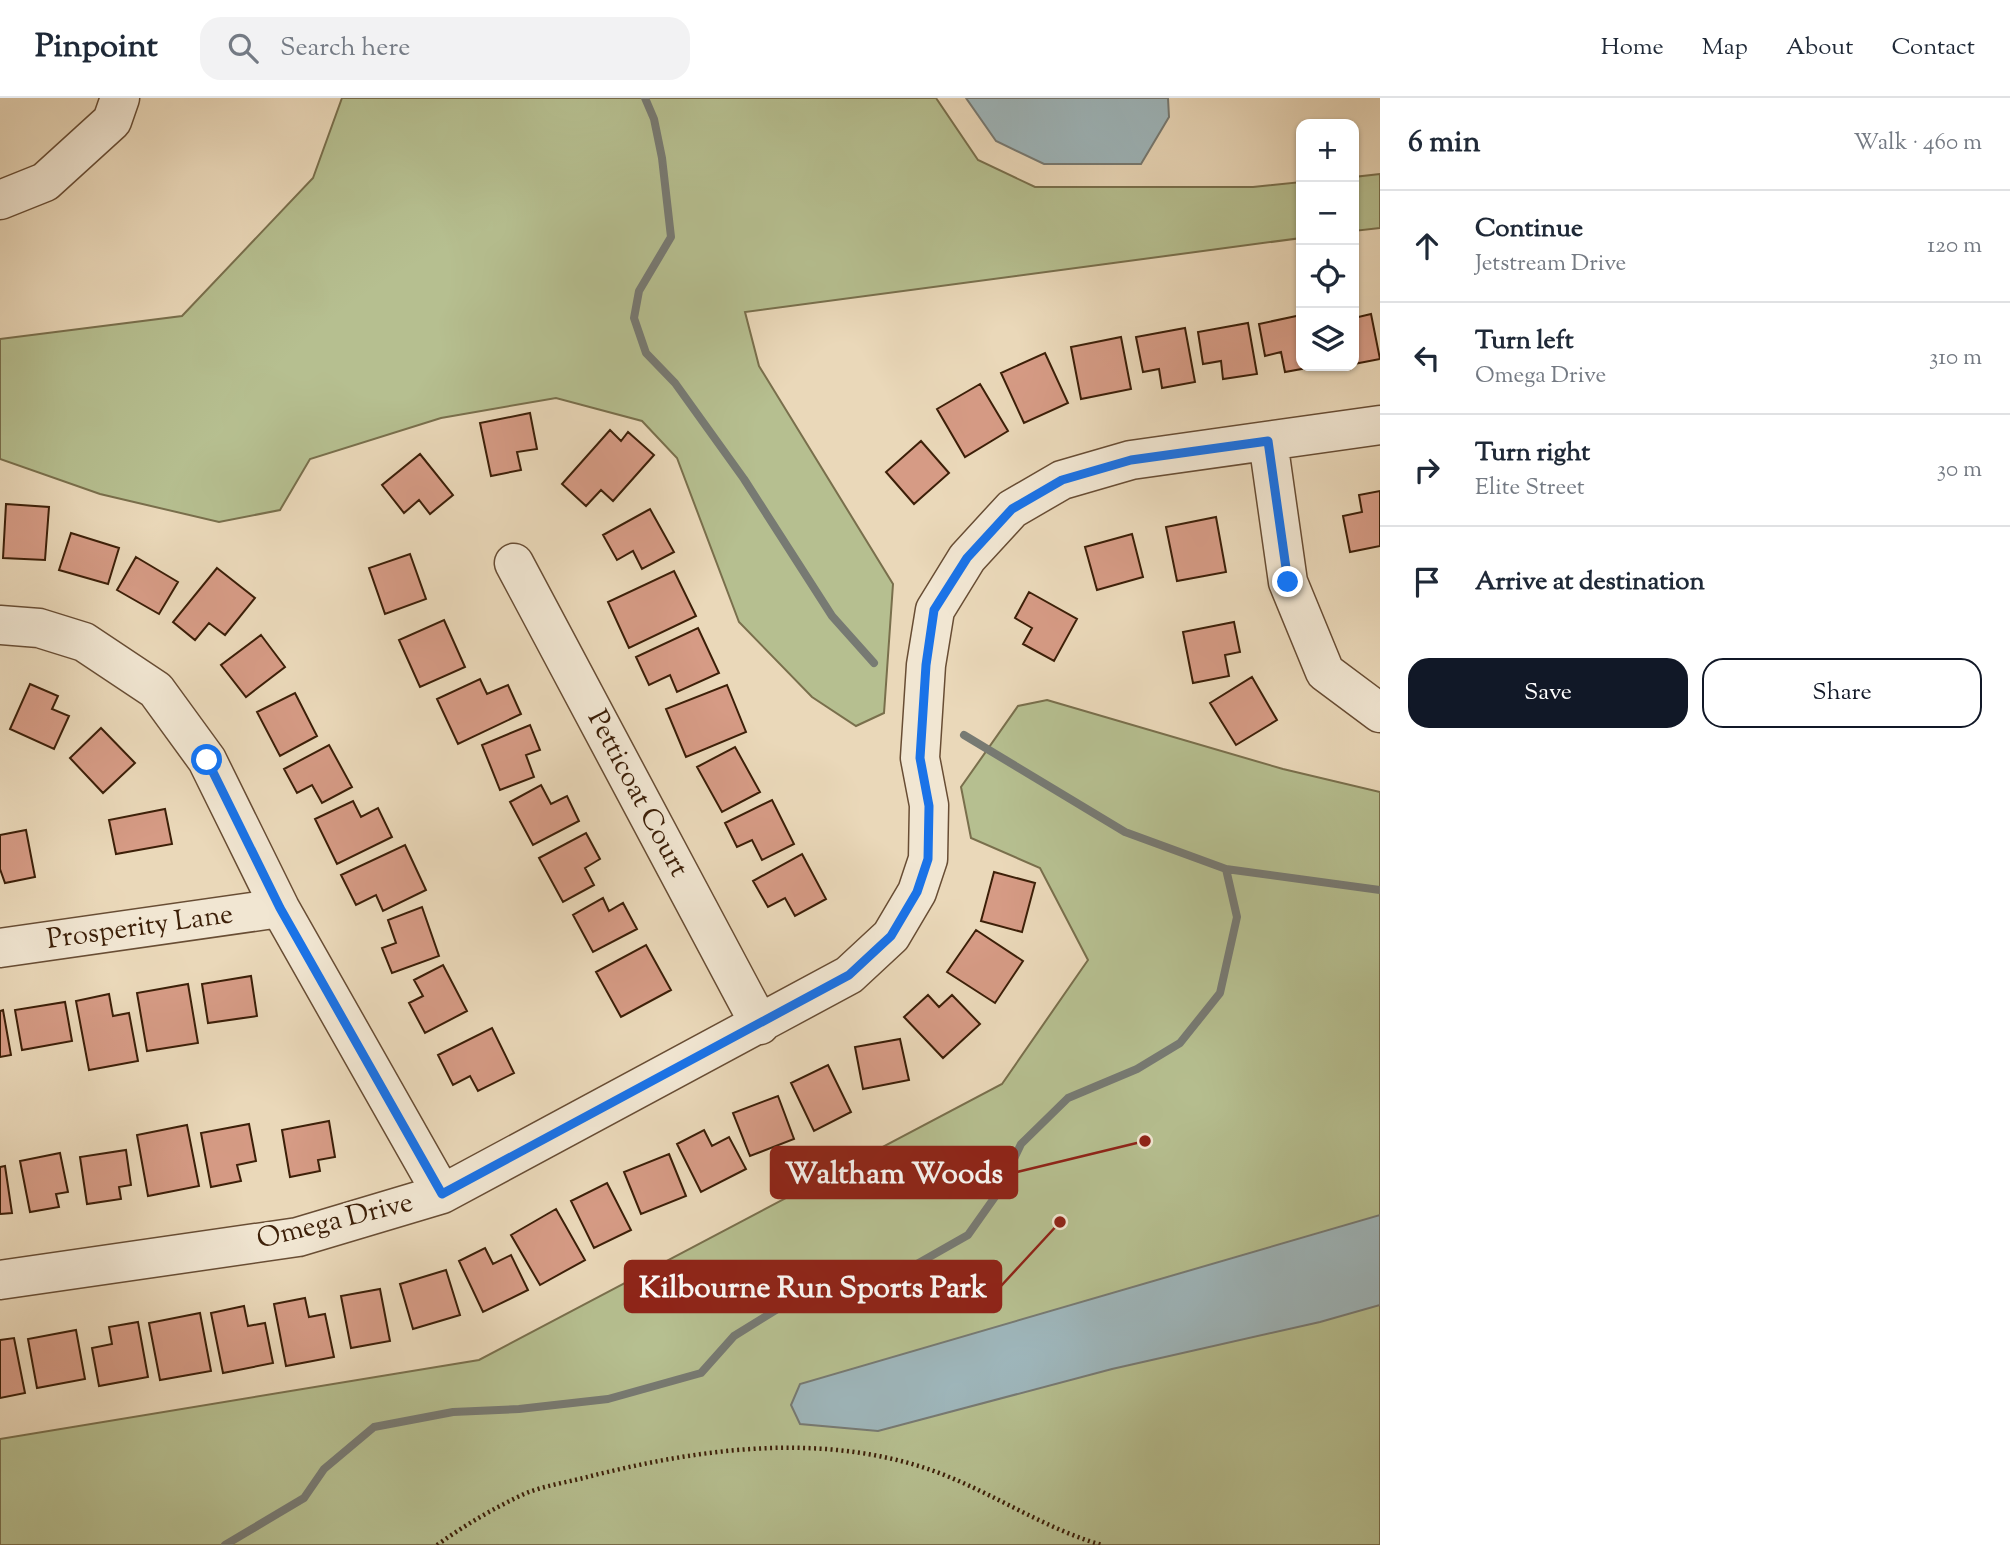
<!DOCTYPE html>
<html lang="en">
<head>
<meta charset="utf-8">
<style>
	:root { --surface:#fff; --page:#f2f2f3; --text:#1f2937; --muted:#747a83; --line:#e0e1e3; --accent:#111827 }
	body { margin:0; font-family:"Sorts Mill Goudy",serif; background:var(--page); color:var(--text) }
	.controls { position:absolute; right:21px; top:21px; display:grid; overflow:hidden; border-radius:14px; box-shadow:0 2px 5px #0004 }
	.controls button { width:63px; height:63px; display:grid; place-items:center; padding:0; border:0; border-bottom:2px solid var(--line); background:var(--surface); color:var(--text); font:35px sans-serif }
	.stop { position:absolute; width:21px; height:21px; margin:-16px; border:5px solid #1a73e8; border-radius:50%; background:#fff }
	.stop.end { background:#1a73e8; border-color:#fff; box-shadow:0 2px 7px #0008 }
	.list { margin:0; padding:0; list-style:none }
	h2 { display:flex; justify-content:space-between; align-items:center; height:91px; margin:0; padding:0 28px; font-size:30px }
	h2 small { font-size:23px; font-weight:400; color:var(--muted) }
	.list li { display:grid; grid-template-columns:46px 1fr auto; gap:21px; align-items:center; box-sizing:border-box; height:112px; padding:0 28px; border-top:2px solid var(--line) }
	.list b { display:block; font-size:26px; white-space:nowrap }
	.list p { margin:0; font-size:23px; white-space:nowrap; color:var(--muted) }
	.list em { font-size:23px; font-style:normal; color:var(--muted) }
	.actions { display:flex; gap:14px; padding:21px 28px }
	.actions a { flex:1; padding:16px 0; border:2px solid var(--accent); border-radius:21px; text-align:center; font-size:24px; color:var(--accent) }
	.actions .main { background:var(--accent); color:#fff }
	.icon { flex:none; width:38px; height:38px; fill:none; stroke:currentColor; stroke-width:2; stroke-linecap:round; stroke-linejoin:round }
	.map { position:relative; flex:none; width:1380px; height:1447px; overflow:hidden }
	header { display:flex; align-items:center; gap:42px; box-sizing:border-box; height:98px; padding:0 35px; background:var(--surface); border-bottom:2px solid var(--line) }
	header strong { font-size:33px }
	nav { display:flex; gap:38px; margin-inline-start:auto; font-size:24px }
	.search { width:490px; height:63px; background:var(--page); display:flex; align-items:center; gap:18px; box-sizing:border-box; padding:0 24px; border-radius:21px; color:var(--muted); font-size:26px }
	main { display:flex }
	aside { flex:1; background:var(--surface) }
	.map>svg:first-child { display:block }
	.green { fill:#b6bf90; stroke:#796f4c; stroke-width:2 }
	.water { fill:#9eb6bb; stroke:#777a73; stroke-width:2 }
	.lines { fill:none; stroke-linecap:round; stroke-linejoin:round }
	.stream { stroke:#777a73; stroke-width:8 }
	.building { fill:#d69b85; stroke:#3c1f08; stroke-width:2 }
	.minor-casing { stroke:#684d34; stroke-width:41 }
	.path { stroke:#3c1f08; stroke-width:4.5; stroke-dasharray:2 3.5; stroke-linecap:butt }
	.minor { stroke:#f1e6d2; stroke-width:38 }
	.route { stroke:#1a73e8; stroke-width:9 }
	.labels { text-anchor:middle; dominant-baseline:central; stroke-width:6; stroke-linejoin:round; paint-order:stroke }
	.street-label { font-size:28px; fill:#3c1f08; stroke:#f1e6d2 }
	.leader { fill:none; stroke:#8f2418; stroke-width:2.5 }
	.callout-dot { fill:#8f2418; stroke:#f1e6d2; stroke-width:2.5 }
	.callout { fill:#8f2418; stroke:#8f2418; stroke-width:2.5 }
	.callout-label { font-size:30px; text-anchor:middle; font-weight:bold; fill:#fff }
</style>
</head>
<body>
<header>
<strong>Pinpoint</strong>
<div class="search"><svg class="icon" aria-label="search" viewBox="0 0 24 24"><circle cx="10" cy="10" r="6"/><path d="M15 15l6 6"/></svg>Search here</div>
<nav><a>Home</a><a>Map</a><a>About</a><a>Contact</a></nav>
</header>
<main>
<div class="map">
<svg width="1380" height="1447" viewBox="0 0 1380 1447">
	<rect width="100%" height="100%" fill="#ead8b9"/>
	<filter id="stains"><feTurbulence type="fractalNoise" baseFrequency=".00286" numOctaves="4"/><feColorMatrix values="0 0 0 0 .2 0 0 0 0 .09 0 0 0 0 .02 0 0 0 .5 -.17"/></filter>
	<radialGradient id="worn" r=".72"><stop offset=".6" stop-color="#630" stop-opacity="0"/><stop offset="1" stop-color="#630" stop-opacity=".3"/></radialGradient>
	<!-- green -->
	<path class="green" d="M 342,0 L 936,0 L 978,62 L 1035,89 L 1253,89 L 1301,84 L 1301,140 L 745,214 L 759,268 L 893,486 L 884,615 L 856,628 L 812,599 L 739,524 L 677,360 L 642,323 L 556,300 L 441,320 L 310,361 L 280,412 L 219,424 L 100,396 L 0,361 L 0,241 L 182,218 L 313,80 Z
		M 1380,76 L 1380,130 L 1354,133 L 1354,79 Z
		M 1047,602 L 1283,671 L 1380,694 L 1380,1447 L 0,1447 L 0,1341 L 479,1262 L 1002,986 L 1088,862 L 1040,770 L 971,740 L 961,689 L 1018,608 Z"/>
	<!-- water -->
	<path class="water" d="M 966,0 L 1168,0 L 1169,19 L 1141,66 L 1044,66 L 996,43 Z
		M 1380,1117 L 1380,1207 L 1320,1224 L 1112,1271 L 878,1333 L 800,1326 L 791,1307 L 800,1286 Z"/>
	<g class="lines">
		<!-- stream -->
		<path class="stream" d="M 645,0 L 654,21 L 662,60 L 671,139 L 639,193 L 634,220 L 646,255 L 675,285 L 744,381 L 832,518 L 874,565
			M 964,637 L 1125,734 L 1226,771 L 1380,792
			M 225,1447 L 304,1400 L 324,1371 L 374,1329 L 453,1314 L 519,1311 L 608,1301 L 701,1275 L 734,1238 L 805,1194 L 848,1183 L 880,1187 L 968,1137 L 997,1096 L 1021,1046 L 1068,1000 L 1137,971 L 1180,945 L 1220,895 L 1237,819 L 1226,771"/>
	</g>
	<!-- building -->
	<path class="building" d="M 1371,216 L 1380,261 L 1354,266 L 1354,220 Z
		M 1301,217 L 1301,268 L 1318,268 L 1285,274 L 1281,254 L 1265,258 L 1259,226 Z
		M 1248,225 L 1257,276 L 1223,281 L 1221,263 L 1203,266 L 1198,234 Z
		M 1185,230 L 1195,284 L 1162,290 L 1159,271 L 1143,274 L 1136,239 Z
		M 1121,239 L 1131,291 L 1081,301 L 1071,249 Z
		M 1045,255 L 1068,305 L 1024,325 L 1001,275 Z
		M 980,286 L 1008,333 L 965,359 L 937,311 Z
		M 530,315 L 537,351 L 517,354 L 521,372 L 491,378 L 480,325 Z
		M 610,332 L 621,343 L 628,334 L 654,357 L 613,403 L 601,392 L 586,408 L 562,386 Z
		M 921,343 L 949,375 L 914,406 L 886,374 Z
		M 420,356 L 453,397 L 430,416 L 419,402 L 404,415 L 382,387 Z
		M 1380,393 L 1380,448 L 1350,454 L 1343,418 L 1362,414 L 1359,397 Z
		M 6,406 L 49,409 L 45,462 L 3,460 Z
		M 650,411 L 674,454 L 642,471 L 633,453 L 617,462 L 603,437 Z
		M 1216,419 L 1226,474 L 1177,483 L 1166,429 Z
		M 71,435 L 119,450 L 108,486 L 59,472 Z
		M 1132,436 L 1143,479 L 1097,492 L 1085,449 Z
		M 410,456 L 426,501 L 385,516 L 369,470 Z
		M 136,459 L 178,484 L 159,516 L 117,492 Z
		M 217,470 L 255,500 L 225,537 L 209,525 L 195,542 L 173,524 Z
		M 674,473 L 696,518 L 629,550 L 608,504 Z
		M 1029,494 L 1077,521 L 1054,563 L 1023,546 L 1032,530 L 1015,520 Z
		M 444,522 L 465,569 L 420,589 L 399,542 Z
		M 1234,524 L 1240,554 L 1225,557 L 1229,578 L 1193,585 L 1183,534 Z
		M 698,530 L 719,575 L 677,594 L 670,577 L 649,587 L 636,559 Z
		M 261,537 L 285,569 L 246,599 L 221,567 Z
		M 1252,579 L 1277,622 L 1236,647 L 1210,605 Z
		M 480,581 L 487,596 L 508,587 L 521,616 L 458,646 L 437,601 Z
		M 30,586 L 58,598 L 52,611 L 69,618 L 54,651 L 10,631 Z
		M 727,587 L 746,634 L 686,659 L 666,611 Z
		M 295,595 L 317,638 L 280,658 L 257,614 Z
		M 530,627 L 540,652 L 526,657 L 534,679 L 500,692 L 482,647 Z
		M 101,630 L 135,665 L 103,695 L 70,660 Z
		M 329,647 L 352,689 L 322,705 L 312,687 L 297,695 L 284,671 Z
		M 735,649 L 760,694 L 722,714 L 697,669 Z
		M 541,687 L 551,706 L 567,698 L 579,723 L 533,747 L 510,704 Z
		M 772,702 L 794,746 L 762,762 L 752,742 L 737,749 L 725,725 Z
		M 353,703 L 361,719 L 378,710 L 392,739 L 337,766 L 315,721 Z
		M 165,711 L 172,746 L 116,756 L 109,722 Z
		M 26,732 L 35,779 L 5,785 L 0,771 L 0,737 Z
		M 586,735 L 600,761 L 585,770 L 594,787 L 563,804 L 539,760 Z
		M 405,747 L 426,792 L 383,813 L 376,797 L 356,807 L 341,777 Z
		M 802,756 L 826,801 L 795,818 L 785,800 L 768,809 L 753,783 Z
		M 994,774 L 1035,785 L 1022,834 L 981,823 Z
		M 603,800 L 609,813 L 623,805 L 637,831 L 593,854 L 573,817 Z
		M 422,809 L 439,858 L 392,875 L 382,850 L 396,845 L 388,822 Z
		M 976,832 L 1023,863 L 995,905 L 947,874 Z
		M 646,847 L 671,892 L 621,919 L 596,874 Z
		M 443,867 L 467,913 L 425,935 L 409,905 L 423,898 L 414,882 Z
		M 251,878 L 257,918 L 208,925 L 202,886 Z
		M 188,886 L 198,945 L 147,953 L 137,895 Z
		M 109,896 L 113,918 L 129,915 L 138,963 L 89,972 L 76,903 Z
		M 928,897 L 939,909 L 952,897 L 980,926 L 943,960 L 904,919 Z
		M 65,904 L 72,943 L 22,952 L 15,912 Z
		M 3,912 L 11,957 L 0,959 L 0,913 Z
		M 492,930 L 514,975 L 478,993 L 470,978 L 453,987 L 438,957 Z
		M 900,941 L 909,982 L 863,991 L 855,949 Z
		M 828,967 L 851,1014 L 814,1033 L 791,985 Z
		M 778,998 L 794,1041 L 750,1058 L 733,1015 Z
		M 329,1023 L 335,1059 L 318,1062 L 320,1073 L 290,1079 L 282,1032 Z
		M 249,1026 L 256,1063 L 237,1067 L 241,1083 L 211,1089 L 201,1035 Z
		M 187,1027 L 199,1088 L 148,1098 L 137,1037 Z
		M 704,1032 L 712,1048 L 729,1039 L 746,1071 L 701,1094 L 677,1046 Z
		M 126,1052 L 131,1087 L 119,1089 L 121,1101 L 87,1106 L 80,1059 Z
		M 60,1055 L 68,1094 L 56,1096 L 59,1109 L 30,1114 L 20,1063 Z
		M 669,1056 L 686,1098 L 641,1116 L 624,1074 Z
		M 5,1068 L 12,1115 L 0,1116 L 0,1069 Z
		M 607,1085 L 631,1132 L 594,1150 L 571,1103 Z
		M 556,1111 L 585,1162 L 540,1187 L 511,1137 Z
		M 485,1150 L 493,1166 L 511,1157 L 528,1192 L 483,1214 L 459,1163 Z
		M 446,1172 L 460,1217 L 413,1231 L 400,1186 Z
		M 380,1191 L 390,1243 L 351,1250 L 341,1198 Z
		M 305,1200 L 309,1219 L 325,1216 L 334,1259 L 286,1268 L 274,1206 Z
		M 244,1208 L 248,1228 L 265,1225 L 273,1265 L 223,1275 L 211,1215 Z
		M 200,1215 L 211,1273 L 160,1282 L 149,1225 Z
		M 138,1224 L 148,1279 L 99,1288 L 92,1250 L 112,1246 L 109,1229 Z
		M 76,1232 L 85,1281 L 37,1290 L 28,1241 Z
		M 14,1240 L 25,1295 L 0,1300 L 0,1242 Z"/>
	<g class="lines">
		<defs>
			<path id="minor" d="M 0,102 L 45,84 L 112,23 L 120,0
				M 1268,343 L 1288,484 L 1325,574 L 1380,615
				M 514,465 L 760,927
				M 0,527 L 39,530 L 84,544 L 156,592 L 207,662 L 280,810 L 442,1096
				M 0,850 L 280,810
				M 0,1182 L 298,1139 L 442,1096 L 849,877 L 891,838 L 917,794 L 928,761 L 929,707 L 920,660 L 926,567 L 935,512 L 967,460 L 1012,411 L 1062,382 L 1131,362 L 1380,327"/>
		</defs>
		<!-- minor casing -->
		<use href="#minor" class="minor-casing"/>
		<!-- path -->
		<path class="path" d="M 437,1447 C 465,1427 494,1410 524,1396 C 545,1387 570,1384 591,1378 C 699,1351 814,1335 922,1369 C 985,1389 1039,1429 1102,1447"/>
		<!-- minor -->
		<use href="#minor" class="minor"/>
	</g>
	<g class="lines">
		<!-- route -->
		<path class="route" d="M 207,662 L 280,810 L 442,1096 L 849,877 L 891,838 L 917,794 L 928,761 L 929,708 L 920,660 L 926,567 L 934,512 L 967,460 L 1012,411 L 1062,382 L 1131,362 L 1268,343 L 1288,484"/>
	</g>
	<g class="labels">
		<!-- street labels -->
		<g class="street-label">
			<text transform="translate(637 696) rotate(62)">Petticoat Court</text>
			<text transform="translate(140 830) rotate(-8)">Prosperity Lane</text>
			<text transform="translate(335 1124) rotate(-14)">Omega Drive</text>
		</g>
	</g>
	<!-- callouts -->
	<path class="leader" d="M1145 1043L1017 1074M1060 1124L1001 1188"/>
	<g class="callout-dot">
		<circle cx="1145" cy="1043" r="7"/>
		<circle cx="1060" cy="1124" r="7"/>
	</g>
	<g class="callout">
		<rect x="771" y="1049" width="246" height="51" rx="7"/>
		<rect x="625" y="1163" width="376" height="51" rx="7"/>
	</g>
	<g class="callout-label">
		<text x="894" y="1085">Waltham Woods</text>
		<text x="813" y="1199">Kilbourne Run Sports Park</text>
	</g>
	<rect width="100%" height="100%" filter="url(#stains)"/>
	<rect width="100%" height="100%" fill="url(#worn)"/>
</svg>
<div class="controls">
<button>+</button>
<button>−</button>
<button><svg class="icon" aria-label="locate" viewBox="0 0 24 24"><circle cx="12" cy="12" r="6"/><path d="M12 2v4M12 18v4M2 12h4M18 12h4"/></svg></button>
<button><svg class="icon" aria-label="layers" viewBox="0 0 24 24"><path d="M12 4l9 5-9 5-9-5zM3 14l9 5 9-5"/></svg></button>
</div>
<div class="stop" style="left:207px;top:662px"></div>
<div class="stop end" style="left:1288px;top:484px"></div>
</div>
<aside>
<h2>6 min<small>Walk · 460 m</small></h2>
<ul class="list">
<li><svg class="icon" aria-label="ahead" viewBox="0 0 24 24"><path d="M12 20V5M6 11l6-6 6 6"/></svg><div><b>Continue</b><p>Jetstream Drive</p></div><em>120 m</em></li>
<li><svg class="icon" aria-label="left" viewBox="0 0 24 24"><path d="M17 20v-9H6M10 6l-5 5 5 5"/></svg><div><b>Turn left</b><p>Omega Drive</p></div><em>310 m</em></li>
<li><svg class="icon" aria-label="right" viewBox="0 0 24 24"><path d="M7 20v-9h11M14 6l5 5-5 5"/></svg><div><b>Turn right</b><p>Elite Street</p></div><em>30 m</em></li>
<li><svg class="icon" aria-label="arrive" viewBox="0 0 24 24"><path d="M6 21V4h12l-3 4 3 4H6"/></svg><div><b>Arrive at destination</b></div></li>
</ul>
<div class="actions"><a class="main">Save</a><a>Share</a></div>
</aside>
</main>
</body>
</html>
